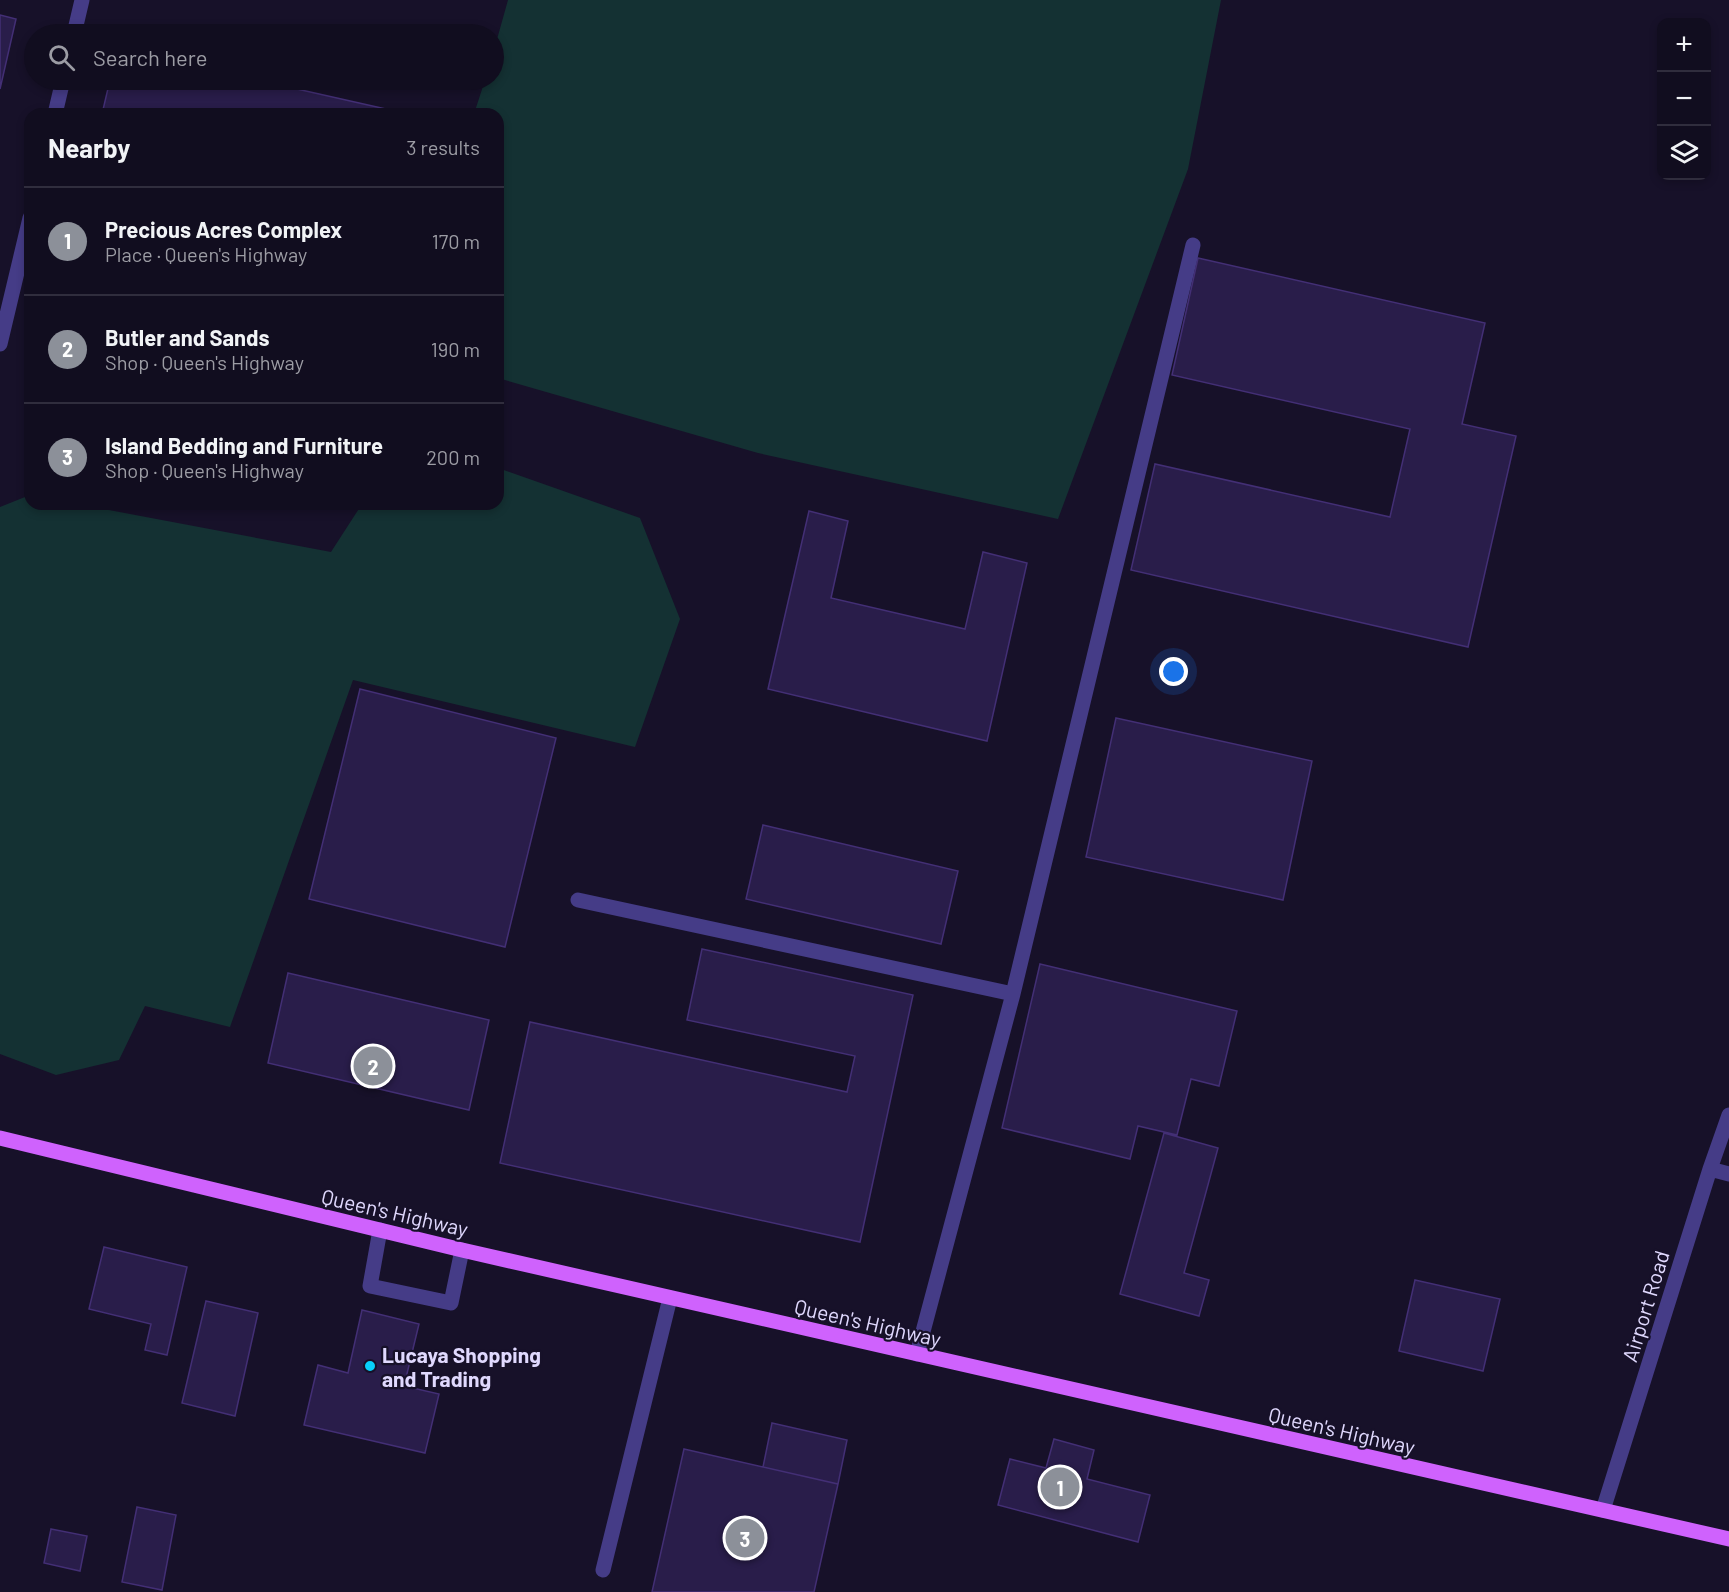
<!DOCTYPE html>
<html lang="en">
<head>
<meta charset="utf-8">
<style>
	:root { --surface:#110d1f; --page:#1e1b2c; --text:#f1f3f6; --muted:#9c9ca4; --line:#302d3d; --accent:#8c9099 }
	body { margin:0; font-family:Barlow,sans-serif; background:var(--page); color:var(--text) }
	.controls { position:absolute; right:18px; top:18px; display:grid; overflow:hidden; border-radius:12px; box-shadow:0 3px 9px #0003 }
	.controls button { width:54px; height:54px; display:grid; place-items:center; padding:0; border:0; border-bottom:2px solid var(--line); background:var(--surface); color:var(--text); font:30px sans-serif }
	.you { position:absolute; left:1174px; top:672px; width:21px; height:21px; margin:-15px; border:4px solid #fff; border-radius:50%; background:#1a73e8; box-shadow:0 0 0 9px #1a73e833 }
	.badge { display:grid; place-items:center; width:39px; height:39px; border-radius:50%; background:var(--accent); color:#fff; font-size:20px; font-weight:700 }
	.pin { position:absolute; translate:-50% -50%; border:3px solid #fff; box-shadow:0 2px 6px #0006 }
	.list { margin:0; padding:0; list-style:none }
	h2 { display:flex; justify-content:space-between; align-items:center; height:78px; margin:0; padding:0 24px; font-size:26px }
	h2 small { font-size:20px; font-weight:400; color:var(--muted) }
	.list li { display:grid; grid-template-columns:39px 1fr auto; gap:18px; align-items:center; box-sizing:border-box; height:108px; padding:0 24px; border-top:2px solid var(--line) }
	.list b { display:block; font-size:22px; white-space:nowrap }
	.list p { margin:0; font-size:20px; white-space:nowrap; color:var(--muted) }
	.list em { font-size:20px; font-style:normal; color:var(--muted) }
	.icon { flex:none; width:33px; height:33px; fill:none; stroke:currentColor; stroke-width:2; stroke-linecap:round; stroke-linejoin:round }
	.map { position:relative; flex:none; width:1729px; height:1592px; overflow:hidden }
	.search { position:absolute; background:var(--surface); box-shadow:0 3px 9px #0003; left:24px; top:24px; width:480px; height:66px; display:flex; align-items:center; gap:15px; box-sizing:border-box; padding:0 21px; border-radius:33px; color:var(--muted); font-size:22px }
	.panel { position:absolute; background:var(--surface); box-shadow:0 3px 9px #0003; left:24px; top:108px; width:480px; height:402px; border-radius:18px }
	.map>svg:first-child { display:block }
	.green { fill:#143133 }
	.building { fill:#291d4a; stroke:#432f75; stroke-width:1.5 }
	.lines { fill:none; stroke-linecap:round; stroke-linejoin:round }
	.lane { stroke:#453c87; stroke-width:15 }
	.street { stroke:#453c87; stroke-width:15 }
	.primary { stroke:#cf62fd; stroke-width:15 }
	.poi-dot { fill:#08d0fb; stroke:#171129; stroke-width:2 }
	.labels { text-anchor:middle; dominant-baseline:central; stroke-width:4.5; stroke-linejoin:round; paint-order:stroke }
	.street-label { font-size:21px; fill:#e0d9fe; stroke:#171129 }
	.poi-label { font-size:21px; font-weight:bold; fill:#e0d9fe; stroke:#171129; text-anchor:start }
</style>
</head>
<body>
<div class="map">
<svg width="1729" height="1592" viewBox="0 0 1729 1592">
	<rect width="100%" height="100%" fill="#171129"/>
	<!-- green -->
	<path class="green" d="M 508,0 L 1221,0 L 1188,169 L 1058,519 L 758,453 L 498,378 L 498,114 L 474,114 L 485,80 L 494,80 L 494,50 Z
		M 498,468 L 640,518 L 680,619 L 635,747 L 353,680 L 230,1027 L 145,1006 L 119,1060 L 56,1075 L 0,1054 L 0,507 L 30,495 L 30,504 L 77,504 L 331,552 L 362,504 L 498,504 Z"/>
	<!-- building -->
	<path class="building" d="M 0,15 L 16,19 L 0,89 Z
		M 110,80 L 257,80 L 408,114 L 102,114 Z
		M 1198,258 L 1485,323 L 1462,424 L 1516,436 L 1468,647 L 1131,570 L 1155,464 L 1390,517 L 1410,429 L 1172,375 Z
		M 809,511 L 848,521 L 831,598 L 965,629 L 983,552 L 1027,563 L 987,741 L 768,689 Z
		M 360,689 L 556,738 L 505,947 L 309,899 Z
		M 1116,718 L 1312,761 L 1283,900 L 1086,857 Z
		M 763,825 L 958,871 L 941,944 L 746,899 Z
		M 702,949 L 913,995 L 860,1242 L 500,1163 L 530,1022 L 847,1092 L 855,1056 L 687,1020 Z
		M 1040,964 L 1237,1011 L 1219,1086 L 1191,1079 L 1177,1135 L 1138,1126 L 1130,1159 L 1002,1128 Z
		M 288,973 L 489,1020 L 469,1110 L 268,1063 Z
		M 1164,1133 L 1218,1148 L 1184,1273 L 1209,1280 L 1199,1316 L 1120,1294 Z
		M 104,1247 L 187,1267 L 167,1355 L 145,1350 L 151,1324 L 89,1309 Z
		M 1415,1280 L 1500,1299 L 1483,1371 L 1399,1351 Z
		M 206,1301 L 258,1313 L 235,1416 L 182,1403 Z
		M 362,1310 L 419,1324 L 404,1386 L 439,1394 L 425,1453 L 304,1425 L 318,1365 L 348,1373 Z
		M 772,1423 L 847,1440 L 838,1484 L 763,1467 Z
		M 1054,1439 L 1094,1450 L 1087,1479 L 1150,1495 L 1138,1542 L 998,1505 L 1010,1459 L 1046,1468 Z
		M 684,1449 L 838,1484 L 814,1592 L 652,1592 Z
		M 137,1507 L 176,1515 L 162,1590 L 122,1582 Z
		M 51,1529 L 87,1536 L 80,1571 L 44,1563 Z"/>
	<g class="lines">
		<!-- lane -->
		<path class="lane" d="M 380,1230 L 370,1286 L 451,1303 L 462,1250
			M 603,1570 L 670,1298"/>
		<!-- street -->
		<path class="street" d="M 74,34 L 82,0
			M 55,114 L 63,80
			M 0,344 L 30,218
			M 578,900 L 1013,994
			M 1710,1169 L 1729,1174
			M 917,1354 L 1013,994 L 1193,245
			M 1603,1510 L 1710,1169 L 1729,1115"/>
		<!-- primary -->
		<path class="primary" d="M 0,1138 L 462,1250 L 1729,1539"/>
	</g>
	<!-- markers -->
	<circle class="poi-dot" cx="370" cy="1366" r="6"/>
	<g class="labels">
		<!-- street labels -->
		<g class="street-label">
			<text transform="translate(395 1212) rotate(13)">Queen's Highway</text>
			<text transform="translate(1645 1306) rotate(-73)">Airport Road</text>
			<text transform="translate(868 1322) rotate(13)">Queen's Highway</text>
			<text transform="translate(1342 1430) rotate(13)">Queen's Highway</text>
		</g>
		<!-- poi labels -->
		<g class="poi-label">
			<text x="382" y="1354">Lucaya Shopping<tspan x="382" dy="24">and Trading</tspan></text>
		</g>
	</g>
</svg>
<div class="controls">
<button>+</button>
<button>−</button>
<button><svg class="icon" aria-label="layers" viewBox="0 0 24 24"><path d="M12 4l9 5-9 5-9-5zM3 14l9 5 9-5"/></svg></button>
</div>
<div class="you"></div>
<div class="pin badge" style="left:1060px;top:1487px">1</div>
<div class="pin badge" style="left:373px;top:1066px">2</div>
<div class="pin badge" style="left:745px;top:1538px">3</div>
<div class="search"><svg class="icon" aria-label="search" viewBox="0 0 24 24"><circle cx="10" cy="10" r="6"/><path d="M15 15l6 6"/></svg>Search here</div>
<section class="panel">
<h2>Nearby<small>3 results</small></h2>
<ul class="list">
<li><span class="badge">1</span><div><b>Precious Acres Complex</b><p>Place · Queen's Highway</p></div><em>170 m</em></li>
<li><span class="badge">2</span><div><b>Butler and Sands</b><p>Shop · Queen's Highway</p></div><em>190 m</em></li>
<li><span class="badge">3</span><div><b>Island Bedding and Furniture</b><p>Shop · Queen's Highway</p></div><em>200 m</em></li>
</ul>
</section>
</div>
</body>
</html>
